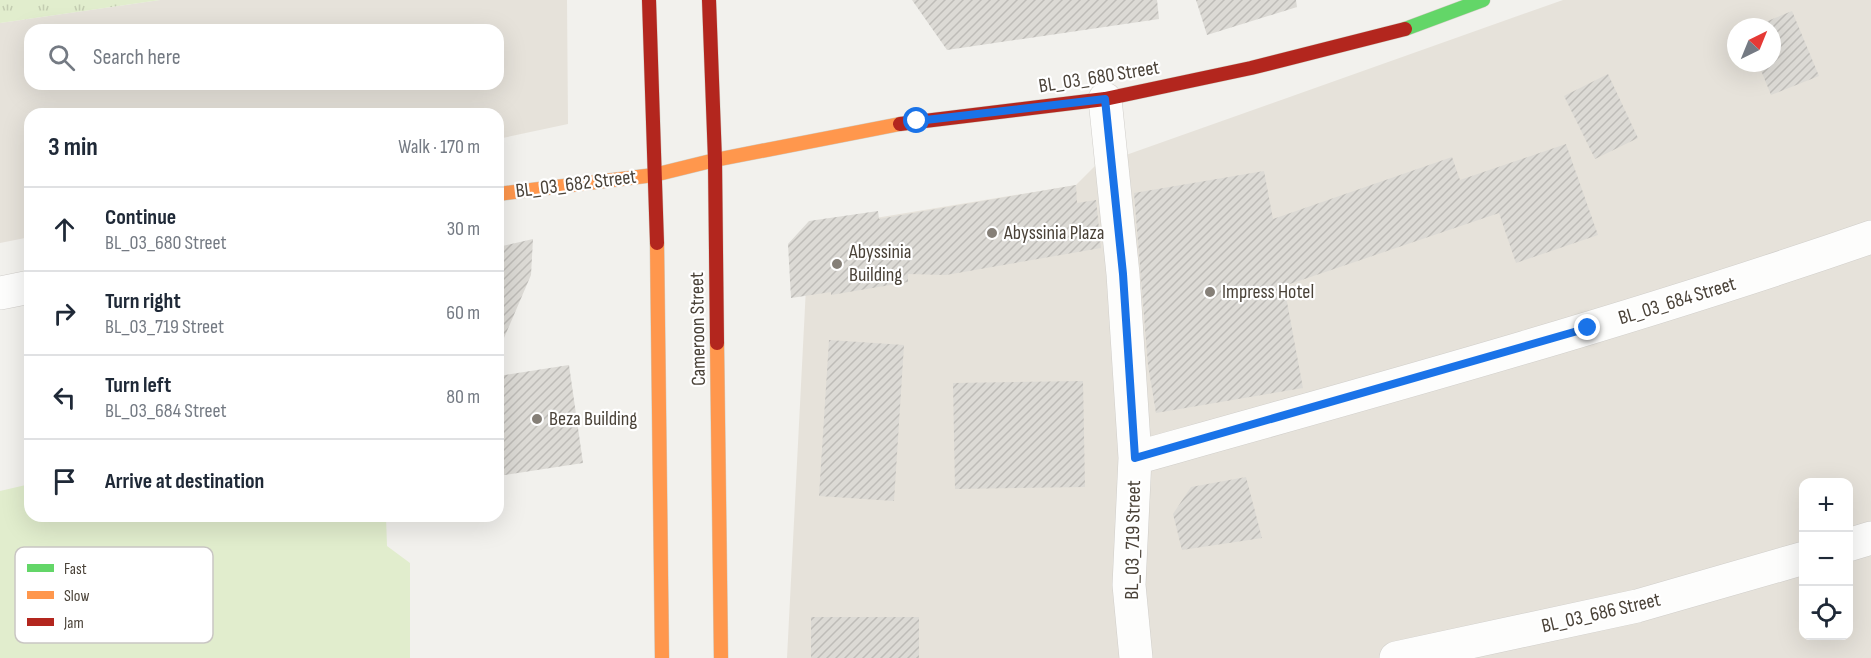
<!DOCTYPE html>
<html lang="en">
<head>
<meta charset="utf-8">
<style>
	:root { --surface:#fff; --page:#f6f6f7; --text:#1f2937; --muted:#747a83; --line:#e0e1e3 }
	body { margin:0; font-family:"Sofia Sans Condensed",sans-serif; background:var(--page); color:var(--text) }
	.controls { position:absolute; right:18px; bottom:18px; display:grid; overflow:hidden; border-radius:12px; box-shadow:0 6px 24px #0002 }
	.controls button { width:54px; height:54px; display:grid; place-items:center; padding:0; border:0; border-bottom:2px solid var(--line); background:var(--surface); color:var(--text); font:30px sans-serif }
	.compass { position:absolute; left:1727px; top:18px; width:54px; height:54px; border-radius:50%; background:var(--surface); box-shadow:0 6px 24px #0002; rotate:43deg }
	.stop { position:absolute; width:18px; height:18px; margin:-14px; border:4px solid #1a73e8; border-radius:50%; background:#fff }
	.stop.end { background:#1a73e8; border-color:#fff; box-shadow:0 2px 6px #0008 }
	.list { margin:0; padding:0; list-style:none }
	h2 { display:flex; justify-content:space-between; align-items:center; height:78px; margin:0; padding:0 24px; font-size:26px }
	h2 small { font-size:20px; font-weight:400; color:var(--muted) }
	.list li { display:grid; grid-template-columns:39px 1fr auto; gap:18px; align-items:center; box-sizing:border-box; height:84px; padding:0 24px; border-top:2px solid var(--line) }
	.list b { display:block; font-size:22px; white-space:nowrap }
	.list p { margin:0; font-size:20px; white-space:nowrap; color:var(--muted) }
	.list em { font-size:20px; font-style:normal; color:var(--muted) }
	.icon { flex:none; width:33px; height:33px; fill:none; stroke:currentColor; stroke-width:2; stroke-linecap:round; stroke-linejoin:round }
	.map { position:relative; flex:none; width:1871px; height:658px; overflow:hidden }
	.search { position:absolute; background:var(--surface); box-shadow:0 6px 24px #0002; left:24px; top:24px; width:480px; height:66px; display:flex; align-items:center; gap:15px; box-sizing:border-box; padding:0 21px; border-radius:18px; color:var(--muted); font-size:22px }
	.panel { position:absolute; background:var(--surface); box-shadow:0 6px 24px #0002; left:24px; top:108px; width:480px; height:414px; border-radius:18px }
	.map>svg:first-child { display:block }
	.residential { fill:#e6e2da; fill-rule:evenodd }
	.grass { fill:url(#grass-tufts) }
	.garden { fill:#e1edcd }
	.building { fill:url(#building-hatch) }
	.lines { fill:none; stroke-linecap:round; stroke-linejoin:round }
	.street-casing { stroke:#d0ceca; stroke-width:34 }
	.fast-casing { stroke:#d2cec4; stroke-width:15 }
	.slow-casing { stroke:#d2cec4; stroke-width:15 }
	.jam-casing { stroke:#d2cec4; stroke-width:15 }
	.street { stroke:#fdfdfc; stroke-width:33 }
	.fast { stroke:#63d668; stroke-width:14 }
	.slow { stroke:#ff974d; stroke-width:14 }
	.jam { stroke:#b3261e; stroke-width:14 }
	.route { stroke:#1a73e8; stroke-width:8 }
	.poi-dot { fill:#857f77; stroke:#fff; stroke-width:2 }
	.labels { text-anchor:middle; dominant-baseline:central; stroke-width:4.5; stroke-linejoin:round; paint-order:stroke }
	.street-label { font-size:20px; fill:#4a4238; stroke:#fff }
	.poi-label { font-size:20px; fill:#4a4238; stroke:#fff; text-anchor:start }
	.key { fill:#fff; stroke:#c9c6c3; stroke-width:1.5 }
	.key-label { font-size:16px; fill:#4a4238 }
</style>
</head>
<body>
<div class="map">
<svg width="1871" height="658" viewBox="0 0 1871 658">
	<defs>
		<pattern id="grass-tufts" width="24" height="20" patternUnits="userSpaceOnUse" patternTransform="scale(1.5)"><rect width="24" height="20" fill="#e1edcd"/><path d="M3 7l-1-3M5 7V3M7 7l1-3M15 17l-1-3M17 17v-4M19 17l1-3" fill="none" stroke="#c3ccb1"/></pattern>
		<pattern id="building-hatch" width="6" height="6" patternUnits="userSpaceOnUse" patternTransform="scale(1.5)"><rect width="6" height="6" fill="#dcdad5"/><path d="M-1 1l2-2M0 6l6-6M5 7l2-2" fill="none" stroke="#bebcb8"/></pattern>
	</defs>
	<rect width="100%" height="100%" fill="#f2f1ed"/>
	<!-- residential -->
	<path class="residential" d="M 160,0 L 567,0 L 568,124 L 498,139 L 498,114 L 30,114 L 30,237 L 0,243 L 0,23 ZM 30,30 L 498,30 L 498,84 L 30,84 Z
		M 1563,0 L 1871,0 L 1871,658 L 787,658 L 809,229 L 1076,185 L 1095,166 ZM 1736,27 L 1772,27 L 1772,63 L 1736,63 ZM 1804,482 L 1848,482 L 1848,636 L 1804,636 Z"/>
	<!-- grass -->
	<path class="grass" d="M 0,0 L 160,0 L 0,23 Z"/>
	<!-- garden -->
	<path class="garden" d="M 30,484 L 30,516 L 386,516 L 387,546 L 410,563 L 410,658 L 0,658 L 0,491 Z"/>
	<!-- building -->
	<path class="building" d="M 912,0 L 1157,0 L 1159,19 L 947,50 Z
		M 1196,0 L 1296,0 L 1297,7 L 1207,35 Z
		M 1792,11 L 1819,76 L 1771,95 L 1758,63 L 1772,63 L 1772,27 L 1753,27 Z
		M 1608,74 L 1638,138 L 1595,159 L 1564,96 Z
		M 1566,144 L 1598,235 L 1516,263 L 1499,213 L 1284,286 L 1303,388 L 1156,413 L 1148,365 L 1134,193 L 1264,171 L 1273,219 L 1452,157 L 1460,180 Z
		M 1076,185 L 1077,203 L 1096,200 L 1101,248 L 946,275 L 908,274 L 908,282 L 831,295 L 831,292 L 791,298 L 788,244 L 809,221 L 878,211 L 879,219 Z
		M 533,239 L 531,275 L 498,352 L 498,247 Z
		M 829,340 L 904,345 L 894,501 L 819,496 Z
		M 569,365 L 583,463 L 498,476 L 498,376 Z
		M 1083,381 L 1085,487 L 955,489 L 953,383 Z
		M 1246,477 L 1262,538 L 1182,550 L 1173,514 L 1191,487 Z
		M 811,617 L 919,617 L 919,658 L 811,658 Z"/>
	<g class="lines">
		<defs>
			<path id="street" d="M 1105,99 L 1123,274 L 1135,458 L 1129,585 L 1136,658
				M 0,293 L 30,287
				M 1135,458 C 1382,389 1629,321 1871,237
				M 1848,545 L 1871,538
				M 1396,658 L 1637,606 L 1804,558"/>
			<path id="fast" d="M 1405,29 L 1483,0"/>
			<path id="slow" d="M 498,194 L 654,175 L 715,160 L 900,124
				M 657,243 L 662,658
				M 717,343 L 721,658"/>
			<path id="jam" d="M 649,0 L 657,243
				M 709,0 L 715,160 L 717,343
				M 900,124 L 1105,99 L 1251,68 L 1405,29"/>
		</defs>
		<!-- street casing -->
		<use href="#street" class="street-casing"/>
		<!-- fast casing -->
		<use href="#fast" class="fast-casing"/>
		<!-- slow casing -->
		<use href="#slow" class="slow-casing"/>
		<!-- jam casing -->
		<use href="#jam" class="jam-casing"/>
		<!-- street -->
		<use href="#street" class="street"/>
		<!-- fast -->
		<use href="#fast" class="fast"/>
		<!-- slow -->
		<use href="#slow" class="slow"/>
		<!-- jam -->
		<use href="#jam" class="jam"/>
	</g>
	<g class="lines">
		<!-- route -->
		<path class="route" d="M 917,121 L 1105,99 L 1123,274 L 1135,458 L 1588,328"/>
	</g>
	<!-- markers -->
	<g class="poi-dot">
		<circle cx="992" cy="233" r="6"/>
		<circle cx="837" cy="264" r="6"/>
		<circle cx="1210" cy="292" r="6"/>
		<circle cx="537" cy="419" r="6"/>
	</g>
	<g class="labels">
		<!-- street labels -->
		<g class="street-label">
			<text transform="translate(1099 77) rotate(-9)">BL_03_680 Street</text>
			<text transform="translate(576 184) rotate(-7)">BL_03_682 Street</text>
			<text transform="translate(1677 301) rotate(-17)">BL_03_684 Street</text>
			<text transform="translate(698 329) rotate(-91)">Cameroon Street</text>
			<text transform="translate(1133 540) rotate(-89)">BL_03_719 Street</text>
			<text transform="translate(1601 613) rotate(-13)">BL_03_686 Street</text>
		</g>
		<!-- poi labels -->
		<g class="poi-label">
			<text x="1004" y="233">Abyssinia Plaza</text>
			<text x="849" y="252">Abyssinia<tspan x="849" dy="23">Building</tspan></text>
			<text x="1222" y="292">Impress Hotel</text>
			<text x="549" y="419">Beza Building</text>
		</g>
	</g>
	<!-- legend -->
	<rect x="15" y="547" width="198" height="96" rx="9" class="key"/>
	<rect x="27" y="564" width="27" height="8" fill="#63d668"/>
	<rect x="27" y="591" width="27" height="8" fill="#ff974d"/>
	<rect x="27" y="618" width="27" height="8" fill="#b3261e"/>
	<g class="key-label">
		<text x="64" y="574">Fast</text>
		<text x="64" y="601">Slow</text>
		<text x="64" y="628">Jam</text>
	</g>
</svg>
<div class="controls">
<button>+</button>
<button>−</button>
<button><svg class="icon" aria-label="locate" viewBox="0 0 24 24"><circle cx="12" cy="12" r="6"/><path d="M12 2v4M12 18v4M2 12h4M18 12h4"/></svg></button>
</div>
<svg class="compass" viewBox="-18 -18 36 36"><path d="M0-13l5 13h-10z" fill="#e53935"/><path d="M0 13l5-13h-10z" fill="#747a83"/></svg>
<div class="stop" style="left:917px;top:121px"></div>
<div class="stop end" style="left:1588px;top:328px"></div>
<div class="search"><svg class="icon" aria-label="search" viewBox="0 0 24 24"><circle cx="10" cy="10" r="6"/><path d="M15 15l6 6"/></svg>Search here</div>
<section class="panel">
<h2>3 min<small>Walk · 170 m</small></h2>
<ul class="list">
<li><svg class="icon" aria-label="ahead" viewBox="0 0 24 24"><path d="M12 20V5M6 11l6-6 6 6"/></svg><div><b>Continue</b><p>BL_03_680 Street</p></div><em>30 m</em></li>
<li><svg class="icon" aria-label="right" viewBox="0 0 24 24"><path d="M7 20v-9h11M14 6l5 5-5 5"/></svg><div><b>Turn right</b><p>BL_03_719 Street</p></div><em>60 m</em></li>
<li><svg class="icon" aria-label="left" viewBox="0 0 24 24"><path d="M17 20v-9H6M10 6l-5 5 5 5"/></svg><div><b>Turn left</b><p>BL_03_684 Street</p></div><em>80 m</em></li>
<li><svg class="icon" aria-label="arrive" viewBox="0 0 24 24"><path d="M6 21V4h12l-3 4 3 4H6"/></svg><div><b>Arrive at destination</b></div></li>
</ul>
</section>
</div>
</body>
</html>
